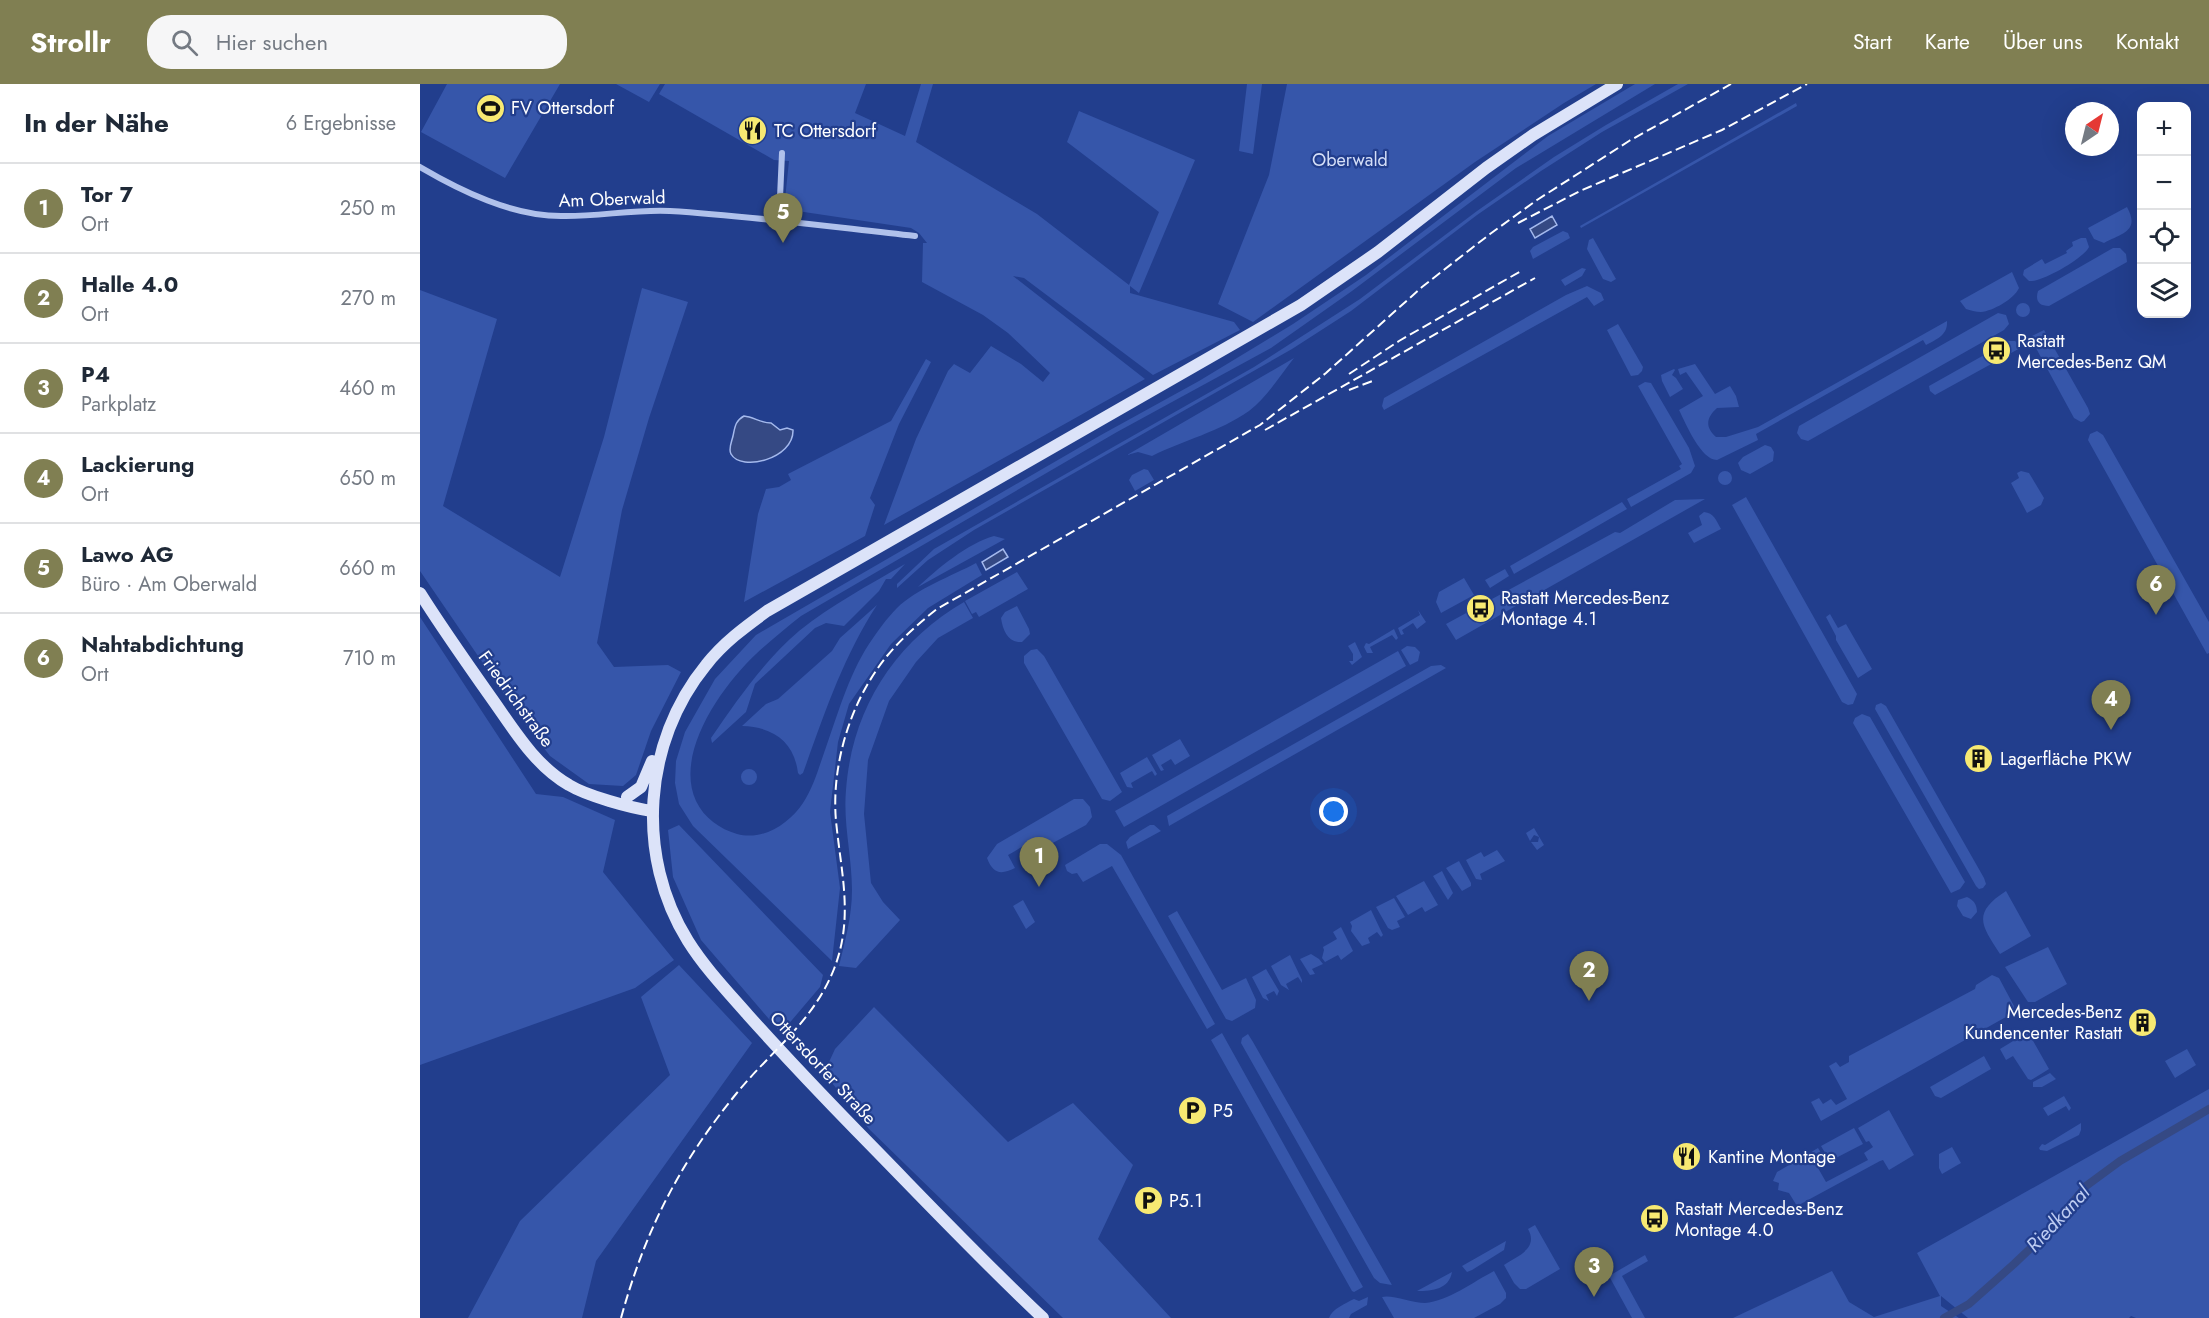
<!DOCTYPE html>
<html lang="de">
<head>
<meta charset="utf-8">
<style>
	:root { --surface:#fff; --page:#f6f6f7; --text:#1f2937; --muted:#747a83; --line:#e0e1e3; --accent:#807f52 }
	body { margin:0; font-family:Jost,sans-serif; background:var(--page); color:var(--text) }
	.controls { position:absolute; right:18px; top:18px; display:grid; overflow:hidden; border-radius:12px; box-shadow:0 6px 24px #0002 }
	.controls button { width:54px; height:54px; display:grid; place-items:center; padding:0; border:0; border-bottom:2px solid var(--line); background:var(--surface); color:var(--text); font:30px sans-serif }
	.compass { position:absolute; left:1645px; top:18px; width:54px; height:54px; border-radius:50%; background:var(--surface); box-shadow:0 6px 24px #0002; rotate:35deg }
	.you { position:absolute; left:914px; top:728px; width:21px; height:21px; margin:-15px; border:4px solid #fff; border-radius:50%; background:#1a73e8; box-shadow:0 0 0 9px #1a73e833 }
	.badge { display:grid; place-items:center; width:39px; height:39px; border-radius:50%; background:var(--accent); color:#fff; font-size:20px; font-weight:700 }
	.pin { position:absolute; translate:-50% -50px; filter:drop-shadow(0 2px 3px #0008) }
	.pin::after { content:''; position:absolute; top:32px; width:21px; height:18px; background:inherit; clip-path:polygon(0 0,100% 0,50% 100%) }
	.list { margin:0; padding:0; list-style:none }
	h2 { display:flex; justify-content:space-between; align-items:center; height:78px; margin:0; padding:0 24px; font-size:26px }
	h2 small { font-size:20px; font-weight:400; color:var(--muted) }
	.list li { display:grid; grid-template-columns:39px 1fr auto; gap:18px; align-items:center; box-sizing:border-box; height:90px; padding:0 24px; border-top:2px solid var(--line) }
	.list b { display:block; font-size:22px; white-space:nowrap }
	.list p { margin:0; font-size:20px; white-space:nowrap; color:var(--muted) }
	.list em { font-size:20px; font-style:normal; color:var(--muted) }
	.icon { flex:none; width:33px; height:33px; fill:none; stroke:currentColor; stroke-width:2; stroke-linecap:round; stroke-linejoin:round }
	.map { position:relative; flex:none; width:1789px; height:1234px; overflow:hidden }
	header { display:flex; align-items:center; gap:36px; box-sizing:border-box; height:84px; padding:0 30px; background:var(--accent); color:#fff }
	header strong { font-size:28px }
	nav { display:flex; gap:33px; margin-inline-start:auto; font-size:21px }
	.search { width:420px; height:54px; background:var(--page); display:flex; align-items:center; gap:15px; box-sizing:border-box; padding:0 21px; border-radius:24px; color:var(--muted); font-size:22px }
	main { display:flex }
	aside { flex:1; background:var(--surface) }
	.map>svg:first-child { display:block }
	.green { fill:#3656aa }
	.water { fill:#354984; stroke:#a4b9ed; stroke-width:1.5 }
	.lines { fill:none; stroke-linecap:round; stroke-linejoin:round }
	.canal { stroke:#354984; stroke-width:8 }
	.street { stroke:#b0c1eb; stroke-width:6 }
	.secondary { stroke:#dce3f9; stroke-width:12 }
	.rail { stroke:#fff; stroke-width:2; stroke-dasharray:10 4.5; stroke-linecap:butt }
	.labels { text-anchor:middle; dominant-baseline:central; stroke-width:4.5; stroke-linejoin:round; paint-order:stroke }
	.poi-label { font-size:18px; fill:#fff; stroke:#223e8d; text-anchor:start }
	.park-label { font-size:18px; fill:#d5dff8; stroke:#223e8d }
	.street-label { font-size:18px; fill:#fff; stroke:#223e8d }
	.water-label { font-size:20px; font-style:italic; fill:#bccbf2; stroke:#223e8d }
</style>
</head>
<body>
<header>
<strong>Strollr</strong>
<div class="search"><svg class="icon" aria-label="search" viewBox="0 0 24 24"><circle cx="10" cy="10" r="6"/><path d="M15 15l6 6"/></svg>Hier suchen</div>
<nav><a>Start</a><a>Karte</a><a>Über uns</a><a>Kontakt</a></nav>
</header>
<main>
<aside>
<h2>In der Nähe<small>6 Ergebnisse</small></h2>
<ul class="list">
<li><span class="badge">1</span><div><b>Tor 7</b><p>Ort</p></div><em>250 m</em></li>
<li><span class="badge">2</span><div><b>Halle 4.0</b><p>Ort</p></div><em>270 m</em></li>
<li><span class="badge">3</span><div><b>P4</b><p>Parkplatz</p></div><em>460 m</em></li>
<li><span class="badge">4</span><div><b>Lackierung</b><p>Ort</p></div><em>650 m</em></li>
<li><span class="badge">5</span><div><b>Lawo AG</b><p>Büro · Am Oberwald</p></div><em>660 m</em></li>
<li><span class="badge">6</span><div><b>Nahtabdichtung</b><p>Ort</p></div><em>710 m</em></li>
</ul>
</aside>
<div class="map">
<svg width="1789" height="1234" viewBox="0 0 1789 1234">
	<rect width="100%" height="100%" fill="#223e8d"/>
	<!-- green -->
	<path class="green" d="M 27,0 L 140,0 L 85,94 L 1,48 Z
		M 196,0 L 240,0 L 229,18 Z
		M 245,0 L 446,0 L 435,29 L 485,52 L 501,0 L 513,0 L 496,58 L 617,130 L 709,201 L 739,128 L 647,58 L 659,27 L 775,76 L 719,209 L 710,202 L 710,209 L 814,238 L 820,246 L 733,291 L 604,194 L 593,192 L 725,295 L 464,441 L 496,355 L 528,287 L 534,280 L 550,289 L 571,262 L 601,280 L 623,298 L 630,289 L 588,249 L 563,231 L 502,198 L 503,159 L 507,159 L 499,149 L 491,144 L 364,125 L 369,77 L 354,76 L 239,10 Z
		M 827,0 L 842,0 L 833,70 L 819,67 Z
		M 867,0 L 1176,0 L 1144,19 L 1055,78 L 833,238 L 798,220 L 849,91 Z
		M 1215,0 L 1235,0 L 1096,84 L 932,207 L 851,264 L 697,348 L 381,532 C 366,544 350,557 336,570 C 302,602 254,669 276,717 C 284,734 300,745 317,750 C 343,757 369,740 383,719 C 393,704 398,686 404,669 C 417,633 428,592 449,560 C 457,548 467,534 477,524 C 496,505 532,492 556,479 L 562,491 L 508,524 L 471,560 L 429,620 L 418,658 L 410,728 L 420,804 L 412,877 L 273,742 L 259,720 L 255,699 L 256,677 L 265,648 L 295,595 L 336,551 L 681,351 L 779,297 L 873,240 L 946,191 L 1128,52 Z
		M 1258,0 L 1268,0 L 1182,48 L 1121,87 L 1057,131 L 931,227 L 872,265 L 554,446 L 508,476 L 477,504 L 477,500 L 514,465 L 834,283 L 940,215 L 1057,127 L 1134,73 L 1186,41 Z
		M 1376,19 L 1377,22 L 1161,144 L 1160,142 Z
		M 1707,123 C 1720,147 1703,149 1684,159 L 1674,155 L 1668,144 Z
		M 1143,147 L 1148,149 L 1150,154 L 1113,175 L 1110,167 L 1113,163 Z
		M 1173,154 L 1196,195 L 1191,198 L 1183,195 L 1167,165 L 1169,156 Z
		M 1661,154 L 1666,154 L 1669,163 C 1664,174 1621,199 1609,197 L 1603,191 L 1604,186 L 1622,175 L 1625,180 L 1647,169 L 1646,167 L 1653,162 L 1652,158 Z
		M 1693,164 L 1700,164 L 1706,170 L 1707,178 L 1629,222 C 1619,222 1615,217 1618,207 Z
		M 1162,184 L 1166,185 L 1162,192 L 1145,202 L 1141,196 Z
		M 1592,188 L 1599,204 C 1594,215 1573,227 1561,228 C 1556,228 1550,226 1546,225 L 1540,217 Z
		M 1167,202 L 1181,209 L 1184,216 L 1174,222 L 1167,213 L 964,326 L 962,322 L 964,314 L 1146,211 Z
		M 222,204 L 268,218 L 229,334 L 202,426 L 177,559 L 194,583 L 248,581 L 261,588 L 231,647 L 216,691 L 203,702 L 169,700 L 130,672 L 97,629 L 0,487 L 0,206 L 77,235 L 23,422 L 140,493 L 184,353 Z
		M1596 226a7 7 0 1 1 14 0a7 7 0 1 1-14 0Z
		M 1578,229 L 1586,231 L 1589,240 L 1584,246 L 1388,357 L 1381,355 L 1377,349 L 1379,342 Z
		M 1527,237 C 1528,251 1517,255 1506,261 L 1503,256 L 1336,350 L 1338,356 L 1297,376 C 1281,376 1266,340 1259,326 L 1283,312 L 1266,288 L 1260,291 L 1258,285 L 1275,280 L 1295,310 L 1310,302 L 1316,312 L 1319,323 L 1297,324 C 1286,334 1285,343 1296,353 L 1306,353 L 1338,343 Z
		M 1198,240 L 1223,283 L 1222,287 L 1218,291 L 1211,292 L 1187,246 Z
		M 1624,246 L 1668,324 L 1670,330 L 1664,337 L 1661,338 L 1654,334 L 1610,253 Z
		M 1589,257 L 1595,257 L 1602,263 L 1515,311 L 1510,307 L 1509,302 Z
		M 874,274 C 860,292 847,313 829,327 C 799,348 764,356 732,372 L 718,368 L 707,371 Z
		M 506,275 L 511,278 L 479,340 L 450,414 L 455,421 L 445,452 L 324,518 L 338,430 L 346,405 L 359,403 L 371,396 L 368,390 L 471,337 Z
		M 1254,285 L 1255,286 L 1252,291 L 1256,294 L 1263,305 L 1250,313 L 1242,297 L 1241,291 Z
		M 1225,298 L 1231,299 L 1269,364 L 1275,382 L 1271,389 L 1211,423 L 1207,415 L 1261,385 L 1259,382 L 1262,380 L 1218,302 Z
		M 1677,347 L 1683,351 L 1789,538 L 1789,569 L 1787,570 L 1668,356 L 1670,350 Z
		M 1345,361 L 1351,363 L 1354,368 L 1353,377 L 1330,390 L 1321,386 L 1318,379 L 1323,373 Z
		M 724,385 L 728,386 L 734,396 L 715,407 L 709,396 L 712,391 Z
		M 1601,387 L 1609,389 L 1624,414 L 1621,421 L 1607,429 L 1591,399 L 1599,394 L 1597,389 Z
		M1298 394a7 7 0 1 1 14 0a7 7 0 1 1-14 0Z
		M 1326,413 L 1437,610 L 1433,620 L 1428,621 L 1422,618 L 1312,421 Z
		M 1285,415 L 1036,556 L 1026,540 L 1195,448 L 1200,449 L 1255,416 Z
		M 1202,418 L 1207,425 L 1094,490 L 1090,482 Z
		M 1284,428 C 1294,429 1296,436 1301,445 L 1274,459 L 1268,449 L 1282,441 L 1279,432 Z
		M 574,452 L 585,455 L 498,503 C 517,485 548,459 574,452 Z
		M 485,480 L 471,495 L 466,495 L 459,507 L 424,542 L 406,539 L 395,544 L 335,600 L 326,628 L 292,659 L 291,654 C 317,616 344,577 379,547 C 411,521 449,501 485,480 Z
		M 1085,485 L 1089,492 L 1070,504 L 1065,496 Z
		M 597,488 L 608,505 L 559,533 L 556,528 L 552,530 L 545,517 Z
		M 1044,494 L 1054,511 L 1021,529 L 1016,518 L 1019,508 Z
		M 544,518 L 553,534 L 518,554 L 496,578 L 469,617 L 448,676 L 444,730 L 451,799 L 463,818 L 480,836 L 436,884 L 419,882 C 425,857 432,832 432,806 C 432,772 423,740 426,706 C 432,625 474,559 544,518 Z
		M 457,521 C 423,573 404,631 383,689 L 380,691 L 378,689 C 374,657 353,643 322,642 L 346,620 L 358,615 L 412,567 L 420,554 Z
		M 597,522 L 609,545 L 610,550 L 602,558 C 588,559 583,547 581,534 L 585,528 Z
		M 998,526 L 1006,538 L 997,545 L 993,539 L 982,546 L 984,550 L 981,551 L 978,544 L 1000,531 Z
		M 1410,530 L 1418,544 L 1426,540 L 1452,585 L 1438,594 L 1416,556 L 1416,552 L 1406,533 Z
		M 0,533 L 116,710 L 143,713 L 195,736 L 183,788 L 254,876 L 215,904 L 0,981 Z
		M 974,545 L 978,554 L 976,556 L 972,551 L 950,563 L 953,569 L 947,569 L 944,563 L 946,559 L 949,560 Z
		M 935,558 L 942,573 L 932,581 L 929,577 L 933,577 L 933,570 L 928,562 Z
		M 987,562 L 995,563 L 1000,568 L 998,577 L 990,581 L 981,566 Z
		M 617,565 L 624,572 L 702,708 L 690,717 L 682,715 L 678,708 L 604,579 L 604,572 L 611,566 Z
		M 978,567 L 986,582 L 704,743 L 695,727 Z
		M 1021,581 L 1026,584 L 749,742 L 747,732 L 1011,582 Z
		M 1461,619 L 1466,622 L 1564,794 L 1566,800 L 1563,804 L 1559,805 L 1556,802 L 1455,625 L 1456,621 Z
		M 1442,630 L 1450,633 L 1545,798 L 1540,805 L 1531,809 L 1433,639 L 1435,634 Z
		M 760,655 L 770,672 L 755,681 L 751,675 L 741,681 L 744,686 L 741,687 L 732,671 Z
		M 727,673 L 737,690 L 735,692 L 732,687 L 711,699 L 713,704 L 707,703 L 700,689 Z
		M321 693a8 8 0 1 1 16 0a8 8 0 1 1-16 0Z
		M 654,715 L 663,715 L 670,723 L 672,733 L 666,741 L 629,761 C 615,751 602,764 588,771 L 595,784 C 581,791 573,790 567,774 L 577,760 Z
		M 259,741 L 403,891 L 400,903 L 361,949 L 281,856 L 253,793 L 248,746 Z
		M 730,741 L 734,741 L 741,747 L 708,765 L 706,758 L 710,753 Z
		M 1114,744 L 1124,761 L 1117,766 L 1111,758 L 1118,758 L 1119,753 L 1114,751 L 1110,757 L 1106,749 Z
		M 680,760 L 687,760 L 701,771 L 795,940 L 787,945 L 692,782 L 663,798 L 657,789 L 652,790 L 647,787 L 645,781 Z
		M 1077,766 L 1085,777 L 1060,790 L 1062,796 L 1056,795 L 1046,776 L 1061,768 L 1064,773 Z
		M 1039,777 L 1051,799 L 1051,802 L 1042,807 L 1026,784 Z
		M 1022,787 L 1033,809 L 1028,816 L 1013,792 Z
		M 1004,797 L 1018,821 L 1005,828 L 1002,823 L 988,831 L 976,812 Z
		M 1586,807 L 1611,852 L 1580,870 C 1561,841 1552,829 1586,807 Z
		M 1547,813 C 1554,816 1557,821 1557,828 L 1551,835 L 1543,832 L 1537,822 L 1538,816 Z
		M 974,814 L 985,833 L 977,837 L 980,843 L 972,846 L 968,844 L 956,823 Z
		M 603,816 L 615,838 L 606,845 L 593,822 Z
		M 951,826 L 963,851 L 961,853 L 957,848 L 948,854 L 950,859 L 942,862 L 931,847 L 932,842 L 930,838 Z
		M 757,827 L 802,906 L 826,894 L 836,916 L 835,924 L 812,937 L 806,935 L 748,832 Z
		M 921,843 L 933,867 L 921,876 L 918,871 L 905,878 L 902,874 L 904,866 L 903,863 L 917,855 L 913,848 Z
		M 1628,863 L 1647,900 L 1615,918 L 1608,918 L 1585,883 Z
		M 891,870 L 899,875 L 903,880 L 892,885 L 895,890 L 890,891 L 880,875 Z
		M 870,871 L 882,896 L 882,899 L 878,893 L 866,900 L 869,906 L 861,901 L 851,882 Z
		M 259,881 L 332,959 L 176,1177 L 162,1234 L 48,1234 L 100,1137 L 250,991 L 221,913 Z
		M 846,885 L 859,907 L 857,912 L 854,907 L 846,911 L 849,917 L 843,914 L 832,893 Z
		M 1572,891 L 1579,894 L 1594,922 L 1593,929 L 1401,1037 L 1391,1018 L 1399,1014 L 1403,1020 L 1411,1015 L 1416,1021 L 1427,1015 L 1409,982 L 1416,978 L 1420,983 L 1429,978 L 1429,972 L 1555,905 L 1556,901 Z
		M 454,923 L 588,1058 L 653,1019 L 713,1081 L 678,1155 L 751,1234 L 643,1234 L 449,1045 L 404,989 L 415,965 Z
		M 1608,948 L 1629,985 L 1611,996 L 1608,995 L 1593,972 L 1586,976 L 1580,965 Z
		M 802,949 L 943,1203 L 934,1208 L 932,1207 L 791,956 Z
		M 828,950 L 833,958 L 972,1201 L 960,1199 L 954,1194 L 821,959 L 822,954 Z
		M 1767,965 L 1776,981 L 1755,994 L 1745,977 Z
		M 1564,972 L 1571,985 L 1521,1014 L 1515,1012 L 1510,1003 Z
		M 1630,989 L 1636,995 L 1622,1003 L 1613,1003 L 1613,998 Z
		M 1789,1005 L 1789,1234 L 1716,1234 L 1711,1232 L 1709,1234 L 1548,1234 L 1521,1212 L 1521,1222 L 1539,1234 L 1313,1234 L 1412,1187 L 1429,1218 L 1454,1233 L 1520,1212 L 1497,1169 Z
		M 1644,1012 L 1651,1024 L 1649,1027 L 1646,1022 L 1628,1032 L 1623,1024 Z
		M 1469,1026 L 1494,1071 L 1469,1086 L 1463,1076 L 1460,1077 L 1377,1122 L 1369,1109 L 1358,1106 L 1359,1099 L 1353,1097 L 1357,1088 L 1398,1064 L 1407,1079 L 1398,1084 L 1406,1098 L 1448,1076 L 1444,1069 L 1453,1063 L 1449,1057 L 1446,1058 L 1438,1044 Z
		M 1661,1039 L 1661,1046 L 1659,1051 L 1627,1067 L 1620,1066 L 1619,1064 L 1622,1060 L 1625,1061 Z
		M 1434,1044 L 1443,1060 L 1410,1077 L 1401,1062 Z
		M 1532,1063 L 1541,1079 L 1522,1090 L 1519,1084 L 1519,1070 Z
		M 1115,1141 L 1140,1185 L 1106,1205 L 1100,1205 L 1094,1199 L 1084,1181 C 1097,1172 1119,1165 1108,1145 Z
		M 1086,1157 L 1084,1166 L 1052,1186 L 1047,1188 L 1042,1182 Z
		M 1225,1171 L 1228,1177 L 1202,1192 L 1225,1234 L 1212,1234 L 1189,1192 Z
		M 1074,1187 L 1086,1209 L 1086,1214 L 1080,1220 L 1054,1234 L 974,1234 L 962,1213 C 971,1210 992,1219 1005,1219 C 1028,1217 1053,1198 1074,1187 Z
		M 1032,1188 C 1029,1205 1013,1207 997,1207 Z
		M 948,1213 L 947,1221 L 931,1230 L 929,1234 L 909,1234 C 912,1225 926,1219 934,1215 L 939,1217 Z"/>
	<!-- water -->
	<path class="water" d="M 1132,132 L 1137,141 L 1115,154 L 1110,145 Z
		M 324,332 C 334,333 340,339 351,339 L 360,346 L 367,344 L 373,346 C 374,375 321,388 311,370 C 308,365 312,357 313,352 C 315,343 315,337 324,332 Z
		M 583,465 L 588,473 L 566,486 L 562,478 Z"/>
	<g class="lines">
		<!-- canal -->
		<path class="canal" d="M 1524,1234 L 1549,1220 L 1594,1180 L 1630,1146 L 1666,1102 L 1700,1077 L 1789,1025"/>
		<!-- street -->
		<path class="street" d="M 0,83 C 41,107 92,132 141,132 C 177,133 214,125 250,127 C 332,132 413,143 495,152
			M 359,136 L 362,69"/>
		<!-- secondary -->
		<path class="secondary" d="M 0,509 C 22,544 46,578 70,612 C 93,644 114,681 149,701 C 167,712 211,724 232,727
			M 207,713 L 221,703 L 232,677
			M 623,1234 C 559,1174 498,1109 437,1047 C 400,1009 363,970 328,931 C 307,907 285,884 268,857 C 215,772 223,658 286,581 C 303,559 325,543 347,527 L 881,221 L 958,168 L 1066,84 L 1113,51 L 1197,0"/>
		<!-- rail -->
		<path class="rail" d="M 1098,139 L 1160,107 L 1302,46 L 1387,0
			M 929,290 L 979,257 L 1101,187
			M 929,306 L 955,296
			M 845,346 L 1115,194
			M 201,1234 C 225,1147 259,1080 316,1010 C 351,967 393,938 414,885 C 434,834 421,789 416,737 C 411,680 431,616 467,572 C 482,554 499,539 517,525 L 840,341 L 906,289 L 1002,203 L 1070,150 L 1117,116 L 1209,57 L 1311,0"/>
	</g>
	<!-- icons -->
	<defs>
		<symbol id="stadium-disc" viewBox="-11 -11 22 22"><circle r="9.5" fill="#f7e972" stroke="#223e8d"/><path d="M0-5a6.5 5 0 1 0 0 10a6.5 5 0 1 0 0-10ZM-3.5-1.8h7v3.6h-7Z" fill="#111"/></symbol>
		<symbol id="restaurant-disc" viewBox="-11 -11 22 22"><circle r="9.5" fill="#f7e972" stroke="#223e8d"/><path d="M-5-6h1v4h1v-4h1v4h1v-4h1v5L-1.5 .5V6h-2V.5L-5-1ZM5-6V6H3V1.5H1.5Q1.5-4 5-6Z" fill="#111"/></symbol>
		<symbol id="bus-disc" viewBox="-11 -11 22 22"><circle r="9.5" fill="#f7e972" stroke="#223e8d"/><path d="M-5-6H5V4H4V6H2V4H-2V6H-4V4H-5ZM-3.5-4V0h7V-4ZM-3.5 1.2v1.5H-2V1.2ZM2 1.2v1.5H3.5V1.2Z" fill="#111"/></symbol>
		<symbol id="building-disc" viewBox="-11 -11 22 22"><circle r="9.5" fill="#f7e972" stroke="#223e8d"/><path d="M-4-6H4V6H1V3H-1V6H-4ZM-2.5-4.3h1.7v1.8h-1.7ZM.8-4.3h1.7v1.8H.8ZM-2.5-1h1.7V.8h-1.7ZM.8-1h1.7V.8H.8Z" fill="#111"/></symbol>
		<symbol id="parking-disc" viewBox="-11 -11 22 22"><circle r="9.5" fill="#f7e972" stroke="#223e8d"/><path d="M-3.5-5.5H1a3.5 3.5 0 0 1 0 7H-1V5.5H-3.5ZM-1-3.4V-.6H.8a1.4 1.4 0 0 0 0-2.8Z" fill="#111"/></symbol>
	</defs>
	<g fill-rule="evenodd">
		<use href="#stadium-disc" x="54" y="8" width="33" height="33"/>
		<use href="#restaurant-disc" x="316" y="30" width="33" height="33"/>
		<use href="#bus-disc" x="1560" y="250" width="33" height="33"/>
		<use href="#bus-disc" x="1044" y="508" width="33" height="33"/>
		<use href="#building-disc" x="1542" y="658" width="33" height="33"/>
		<use href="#building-disc" x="1706" y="922" width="33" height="33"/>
		<use href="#parking-disc" x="756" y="1010" width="33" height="33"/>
		<use href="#restaurant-disc" x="1250" y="1056" width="33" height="33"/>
		<use href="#parking-disc" x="712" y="1100" width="33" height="33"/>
		<use href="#bus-disc" x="1218" y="1118" width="33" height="33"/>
	</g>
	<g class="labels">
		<!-- poi labels -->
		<g class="poi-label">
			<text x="91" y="24">FV Ottersdorf</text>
			<text x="354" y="47">TC Ottersdorf</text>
			<text x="1597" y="257">Rastatt<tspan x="1597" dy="21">Mercedes-Benz QM</tspan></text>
			<text x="1081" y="514">Rastatt Mercedes-Benz<tspan x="1081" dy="21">Montage 4.1</tspan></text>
			<text x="1580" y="675">Lagerfläche PKW</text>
			<text x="1702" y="928" text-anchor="end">Mercedes-Benz<tspan x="1702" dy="21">Kundencenter Rastatt</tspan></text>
			<text x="793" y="1027">P5</text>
			<text x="1288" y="1073">Kantine Montage</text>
			<text x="749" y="1117">P5.1</text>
			<text x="1255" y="1125">Rastatt Mercedes-Benz<tspan x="1255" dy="21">Montage 4.0</tspan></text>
		</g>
		<!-- park labels -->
		<g class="park-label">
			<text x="930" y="76">Oberwald</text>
		</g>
		<!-- street labels -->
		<g class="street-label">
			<text transform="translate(192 115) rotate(-2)">Am Oberwald</text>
			<text transform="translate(96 615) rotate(54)">Friedrichstraße</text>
			<text transform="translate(403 984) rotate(47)">Ottersdorfer Straße</text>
		</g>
		<!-- water labels -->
		<g class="water-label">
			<text transform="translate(1638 1135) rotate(-47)">Riedkanal</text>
		</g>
	</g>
</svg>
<div class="controls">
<button>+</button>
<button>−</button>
<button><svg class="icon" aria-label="locate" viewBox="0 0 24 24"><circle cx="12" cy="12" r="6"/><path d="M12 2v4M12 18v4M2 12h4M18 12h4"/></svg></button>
<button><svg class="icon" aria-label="layers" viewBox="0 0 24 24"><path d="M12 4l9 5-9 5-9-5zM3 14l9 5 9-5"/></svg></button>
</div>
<svg class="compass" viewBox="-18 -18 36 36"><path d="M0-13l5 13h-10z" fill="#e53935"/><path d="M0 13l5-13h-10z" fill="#747a83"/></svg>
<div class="you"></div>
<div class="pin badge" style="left:619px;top:803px">1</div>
<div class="pin badge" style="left:1169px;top:917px">2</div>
<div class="pin badge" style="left:1174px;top:1213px">3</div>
<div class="pin badge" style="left:1691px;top:646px">4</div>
<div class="pin badge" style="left:363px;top:159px">5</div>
<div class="pin badge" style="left:1736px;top:531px">6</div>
</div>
</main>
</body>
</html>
